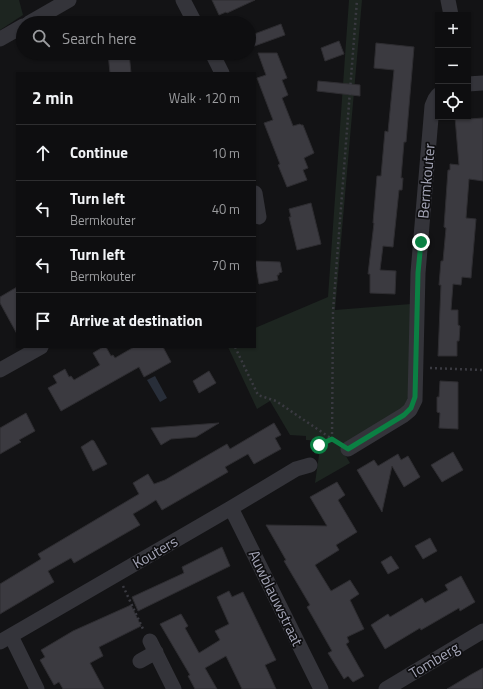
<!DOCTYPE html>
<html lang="en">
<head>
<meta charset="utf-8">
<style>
	:root { --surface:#0e0e10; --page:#1c1c1e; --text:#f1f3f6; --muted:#9b9c9f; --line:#2e2e30 }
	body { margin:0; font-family:"Titillium Web",sans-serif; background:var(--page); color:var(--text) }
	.controls { position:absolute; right:12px; top:12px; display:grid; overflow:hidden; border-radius:0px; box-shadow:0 1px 3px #0004 }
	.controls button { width:36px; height:36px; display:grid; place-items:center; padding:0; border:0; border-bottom:1px solid var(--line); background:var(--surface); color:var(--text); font:20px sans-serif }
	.stop { position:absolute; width:12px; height:12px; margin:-9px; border:3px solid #0b8043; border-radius:50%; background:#fff }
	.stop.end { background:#0b8043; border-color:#fff; box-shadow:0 1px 4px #0008 }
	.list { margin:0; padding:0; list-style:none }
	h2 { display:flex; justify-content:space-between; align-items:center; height:52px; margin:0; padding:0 16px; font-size:17px }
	h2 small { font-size:13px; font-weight:400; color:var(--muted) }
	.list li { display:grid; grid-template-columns:26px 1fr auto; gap:12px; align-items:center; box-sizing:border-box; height:56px; padding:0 16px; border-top:1px solid var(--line) }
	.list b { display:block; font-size:15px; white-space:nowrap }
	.list p { margin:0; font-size:13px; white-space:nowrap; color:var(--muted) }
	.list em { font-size:13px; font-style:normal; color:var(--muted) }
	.icon { flex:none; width:22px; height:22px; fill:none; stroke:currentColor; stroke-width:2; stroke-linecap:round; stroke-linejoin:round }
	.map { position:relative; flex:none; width:483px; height:689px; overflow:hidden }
	.search { position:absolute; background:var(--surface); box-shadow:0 1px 3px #0004; left:16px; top:16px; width:240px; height:44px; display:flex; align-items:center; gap:10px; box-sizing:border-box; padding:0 14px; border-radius:22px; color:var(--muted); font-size:15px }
	.panel { position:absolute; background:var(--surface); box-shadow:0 1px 3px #0004; left:16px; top:72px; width:240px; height:276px; border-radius:0px }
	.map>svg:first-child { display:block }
	.green { fill:#1d2520 }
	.water { fill:#282e39 }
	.building { fill:#3b3a40; stroke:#2e2d31 }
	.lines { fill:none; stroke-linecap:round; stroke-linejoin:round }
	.path { stroke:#3a3a41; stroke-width:2.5; stroke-dasharray:2 3; stroke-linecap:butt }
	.minor { stroke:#34343a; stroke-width:15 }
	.route { stroke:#0b8043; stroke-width:5 }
	.labels { text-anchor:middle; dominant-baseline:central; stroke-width:3.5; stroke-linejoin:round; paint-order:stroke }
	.street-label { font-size:15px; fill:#a4a5b6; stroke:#0e0e10 }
</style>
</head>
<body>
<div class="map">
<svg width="483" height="689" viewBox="0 0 483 689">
	<rect width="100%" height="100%" fill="#131315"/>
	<!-- green -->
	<path class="green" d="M 0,0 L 19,0 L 23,15 L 0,30 Z
		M 349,0 L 362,0 L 335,310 L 411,304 L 409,395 L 403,409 L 340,446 L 350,463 L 315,483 L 321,441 L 306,440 L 306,436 L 290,435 L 270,401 L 257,409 L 228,347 L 255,347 L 255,328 L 328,297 Z"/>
	<!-- water -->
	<path class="water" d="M 155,376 L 167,398 L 160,402 L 147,380 Z"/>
	<!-- building -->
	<path class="building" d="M 212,0 L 255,0 L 227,13 L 226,12 L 219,15 Z
		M 281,24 L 285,35 L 249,48 L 249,36 Z
		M 339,41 L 344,54 L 325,61 L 321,48 Z
		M 376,43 L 414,47 L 406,142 L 404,142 L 401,178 L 403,178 L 402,190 L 399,190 L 393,247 L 383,246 L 380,270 L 396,271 L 395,294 L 370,293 L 370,274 L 368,274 L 374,223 L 373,223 L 377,176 L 381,176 L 385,131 L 388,132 L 394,70 L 374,68 Z
		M 108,53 L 129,53 L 131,73 L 110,73 Z
		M 258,53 L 277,53 L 287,78 L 282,80 L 288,95 L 282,98 L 293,126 L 300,124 L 301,125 L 303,125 L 314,153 L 304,158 L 308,168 L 303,170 L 307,180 L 287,187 L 278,165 L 280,164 L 264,123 L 273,120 L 257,78 L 266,75 Z
		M 318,81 L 360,85 L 360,96 L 317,91 Z
		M 455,117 L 469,117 L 469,119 L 483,118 L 483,181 L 469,179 L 466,218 L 476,219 L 471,278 L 462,277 L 461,285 L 453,284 L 451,310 L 458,310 L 458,325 L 460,326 L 459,341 L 457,341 L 457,356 L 438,356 L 441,285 L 439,285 L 441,261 L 443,261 L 446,228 L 444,227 L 448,170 L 450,170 L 450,164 L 459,165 Z
		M 311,203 L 321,244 L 297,250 L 289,217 L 291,217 L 289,209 Z
		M 255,261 L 280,262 L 282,272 L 279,273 L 279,275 L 277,275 L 278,280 L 259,284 Z
		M 17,287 L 17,334 L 0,303 L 0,297 Z
		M 103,347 L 106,347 L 111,356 L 113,355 L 115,358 L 134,347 L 163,347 L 171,362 L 144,377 L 139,367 L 61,411 L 48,388 L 57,383 L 53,376 L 65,369 L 69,377 L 71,376 L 74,380 L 100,365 L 93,353 Z
		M 209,371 L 216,383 L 199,393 L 193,381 Z
		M 440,381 L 458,382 L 458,429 L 439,428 L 440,413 L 437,412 L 437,397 L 439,397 Z
		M 26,413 L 35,431 L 19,440 L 21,442 L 0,454 L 0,428 Z
		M 219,423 L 196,437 L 171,439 L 161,445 L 151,428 Z
		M 274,423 L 281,435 L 275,438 L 281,449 L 254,464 L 248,454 L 225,467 L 228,472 L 162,510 L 156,500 L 145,507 L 133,514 L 140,525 L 74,563 L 71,558 L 48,571 L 54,582 L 0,614 L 0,584 L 41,559 L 38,554 L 139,494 L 133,483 L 148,474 L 154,484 L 165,480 L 227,444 L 230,449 Z
		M 92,440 L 94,441 L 107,464 L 93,471 L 81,447 Z
		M 453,452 L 463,470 L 442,482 L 431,465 Z
		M 398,454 L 401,460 L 408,456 L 420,477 L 404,487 L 392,466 L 382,512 L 357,470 L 374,460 L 378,466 Z
		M 337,482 L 345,495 L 338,500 L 357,532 L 336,545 L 339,550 L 315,565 L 331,591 L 350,580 L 359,594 L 350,600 L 364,629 L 347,637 L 349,642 L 346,644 L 364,676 L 353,682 L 348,676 L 344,679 L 328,653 L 332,651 L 307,607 L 310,605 L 284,561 L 286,560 L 266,525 L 327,526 L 310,497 Z
		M 430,538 L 437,551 L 423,559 L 415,546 Z
		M 222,547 L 230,566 L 138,611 L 132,597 L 184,573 L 182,567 Z
		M 391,556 L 399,568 L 388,574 L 381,562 Z
		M 461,576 L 475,602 L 460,611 L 459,608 L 421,630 L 420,628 L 385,649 L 371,625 L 388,614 L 390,617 L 422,598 L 425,603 L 448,590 L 445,585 Z
		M 229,591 L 232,597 L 243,592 L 276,660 L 265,665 L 276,689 L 242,689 L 226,656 L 205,668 L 217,689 L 195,689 L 188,676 L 190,675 L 160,624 L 181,614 L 188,626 L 185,628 L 199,653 L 220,640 L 215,631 L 229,624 L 217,597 Z
		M 131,605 L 141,626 L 99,647 L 103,656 L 90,663 L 104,689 L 63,689 L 59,682 L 54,685 L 40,660 L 45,657 L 41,650 L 73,631 Z
		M 483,668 L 483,689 L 447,689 L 472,674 Z"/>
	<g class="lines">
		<!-- path -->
		<path class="path" d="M 235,347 L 258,395 L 276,401 L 332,439
			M 430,368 L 483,370
			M 332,439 L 333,311 L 357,0
			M 315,453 L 319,445 L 332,439
			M 123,586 L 143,629"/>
		<!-- minor -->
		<path class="minor" d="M 183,0 L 195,23
			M 448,0 L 451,15
			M 29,23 L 69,0
			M 0,39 L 23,26
			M 212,53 L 222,73
			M 468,84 L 483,83
			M 255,193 L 259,217
			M 0,370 L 41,347
			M 348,449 L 404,415 L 410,410 L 415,400 L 418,273 L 432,106 L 435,99 L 438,95
			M 231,508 L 321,689
			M 11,636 L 37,689
			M 150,641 L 174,689
			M 0,642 L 231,508 L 296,469 L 310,465
			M 140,661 L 156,652
			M 386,689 L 483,631"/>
	</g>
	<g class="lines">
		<!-- route -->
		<path class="route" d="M 319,445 L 332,439 L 348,449 L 404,415 L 411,408 L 415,397 L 418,273 L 421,242"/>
	</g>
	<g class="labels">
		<!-- street labels -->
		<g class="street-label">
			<text transform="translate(426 181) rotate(-85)">Bermkouter</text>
			<text transform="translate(155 552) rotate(-30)">Kouters</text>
			<text transform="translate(276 598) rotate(64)">Auwblauwstraat</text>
			<text transform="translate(434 660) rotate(-31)">Tomberg</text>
		</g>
	</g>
</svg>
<div class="controls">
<button>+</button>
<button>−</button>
<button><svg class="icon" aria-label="locate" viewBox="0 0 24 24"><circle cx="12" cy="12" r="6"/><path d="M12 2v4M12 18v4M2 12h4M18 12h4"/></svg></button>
</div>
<div class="stop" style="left:319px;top:445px"></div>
<div class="stop end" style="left:421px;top:242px"></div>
<div class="search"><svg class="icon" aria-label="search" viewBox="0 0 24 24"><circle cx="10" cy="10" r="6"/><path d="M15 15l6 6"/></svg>Search here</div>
<section class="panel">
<h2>2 min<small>Walk · 120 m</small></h2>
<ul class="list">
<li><svg class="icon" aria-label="ahead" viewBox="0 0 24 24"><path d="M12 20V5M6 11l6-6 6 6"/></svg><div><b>Continue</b></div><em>10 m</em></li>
<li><svg class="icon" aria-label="left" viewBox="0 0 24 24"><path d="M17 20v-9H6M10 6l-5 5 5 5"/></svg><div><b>Turn left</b><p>Bermkouter</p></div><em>40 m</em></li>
<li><svg class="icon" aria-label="left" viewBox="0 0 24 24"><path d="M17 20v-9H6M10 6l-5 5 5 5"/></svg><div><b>Turn left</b><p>Bermkouter</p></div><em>70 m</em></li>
<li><svg class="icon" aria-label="arrive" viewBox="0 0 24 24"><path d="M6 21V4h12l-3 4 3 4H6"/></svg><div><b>Arrive at destination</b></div></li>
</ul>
</section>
</div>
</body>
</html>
